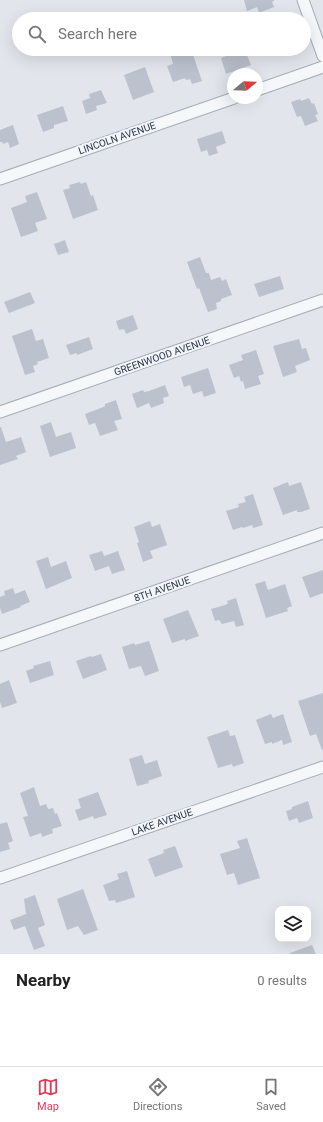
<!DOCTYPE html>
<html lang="en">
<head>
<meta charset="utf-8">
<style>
	:root { --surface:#fff; --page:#f2f2f2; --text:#222; --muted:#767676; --line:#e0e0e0; --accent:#de3a57 }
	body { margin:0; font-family:Roboto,sans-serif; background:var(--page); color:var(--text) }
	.controls { position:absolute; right:12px; bottom:12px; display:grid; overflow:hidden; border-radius:8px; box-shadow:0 4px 16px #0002 }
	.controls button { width:36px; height:36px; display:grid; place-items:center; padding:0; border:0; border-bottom:1px solid var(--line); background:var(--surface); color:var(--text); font:20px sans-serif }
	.compass { position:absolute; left:227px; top:68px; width:36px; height:36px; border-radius:50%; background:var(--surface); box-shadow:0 4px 16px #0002; rotate:71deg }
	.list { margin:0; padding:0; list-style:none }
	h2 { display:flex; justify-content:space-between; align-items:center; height:52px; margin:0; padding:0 16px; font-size:17px }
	h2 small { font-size:13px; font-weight:400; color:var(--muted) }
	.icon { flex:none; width:22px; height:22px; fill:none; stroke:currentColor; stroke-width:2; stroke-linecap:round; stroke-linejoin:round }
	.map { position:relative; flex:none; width:323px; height:954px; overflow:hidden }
	.search { position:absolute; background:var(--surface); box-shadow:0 4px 16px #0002; left:12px; right:12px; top:12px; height:44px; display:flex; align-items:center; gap:10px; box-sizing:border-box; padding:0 14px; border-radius:22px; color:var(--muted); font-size:15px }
	.sheet { height:112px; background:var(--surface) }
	nav { display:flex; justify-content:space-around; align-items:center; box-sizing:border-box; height:56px; border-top:1px solid var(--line); background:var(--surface); font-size:11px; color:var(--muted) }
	nav a { display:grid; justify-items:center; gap:2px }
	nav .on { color:var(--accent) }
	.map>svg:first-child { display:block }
	.building { fill:#bbc2cd }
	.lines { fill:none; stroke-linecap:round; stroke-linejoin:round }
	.minor-casing { stroke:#a6adb7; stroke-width:13 }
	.minor { stroke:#f5f7fa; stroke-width:11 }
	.labels { text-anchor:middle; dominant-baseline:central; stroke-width:4; stroke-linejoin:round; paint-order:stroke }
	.street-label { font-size:10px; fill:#283446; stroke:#f2f5f9 }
</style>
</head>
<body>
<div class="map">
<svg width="323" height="954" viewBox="0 0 323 954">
	<rect width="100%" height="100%" fill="#e2e6ec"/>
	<!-- building -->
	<path class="building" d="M 244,0 L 274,0 L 274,1 L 272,2 L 274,7 L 259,13 L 257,7 L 247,11 Z
		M 182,49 L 191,49 L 202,81 L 192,84 L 190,79 L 186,80 L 185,78 L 173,82 L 167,66 L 173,64 L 170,53 Z
		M 223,49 L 238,49 L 239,52 L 245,50 L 251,65 L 226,74 L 221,58 L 226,56 Z
		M 145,67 L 154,92 L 133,100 L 124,75 Z
		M 101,90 L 107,103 L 96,106 L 97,110 L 86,114 L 82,101 L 90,98 L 89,94 Z
		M 309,98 L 312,104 L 314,103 L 318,114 L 315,115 L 318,121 L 305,126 L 301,116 L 297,117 L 291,102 L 300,99 L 301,101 Z
		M 63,106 L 68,121 L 54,125 L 54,128 L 43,132 L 37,115 Z
		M 13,125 L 19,144 L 10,148 L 8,142 L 3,144 L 2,142 L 0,142 L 0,130 Z
		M 222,131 L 226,143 L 216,147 L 218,153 L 209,156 L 207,150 L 201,152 L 197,139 Z
		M 80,182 L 81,184 L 86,182 L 91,196 L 93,195 L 98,210 L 73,219 L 63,190 L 70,188 L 69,185 Z
		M 37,192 L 47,219 L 35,223 L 38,231 L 21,237 L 11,208 L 27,202 L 25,196 Z
		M 65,240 L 69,252 L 58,255 L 54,244 Z
		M 200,257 L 206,273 L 209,273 L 211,280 L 220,277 L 222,281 L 226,279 L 232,295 L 221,299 L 221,301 L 216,303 L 217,309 L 208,312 L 199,288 L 197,289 L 187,262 Z
		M 280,276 L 284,289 L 259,297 L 254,284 Z
		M 30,292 L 35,303 L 9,313 L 4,302 Z
		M 133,315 L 138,329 L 126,334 L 124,329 L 119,330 L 116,321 Z
		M 32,329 L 36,341 L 43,339 L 49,358 L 37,362 L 38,364 L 33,366 L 35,372 L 25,375 L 12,336 Z
		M 89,337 L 93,349 L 77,355 L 77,353 L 70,355 L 66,345 Z
		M 299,339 L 302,349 L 306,348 L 310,360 L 295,366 L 297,372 L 283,377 L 273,346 Z
		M 256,350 L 264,374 L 258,376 L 261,384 L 245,389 L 243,381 L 241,382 L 239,376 L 234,378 L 229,365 L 243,360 L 241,355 Z
		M 208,368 L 216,393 L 204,397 L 202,391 L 193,394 L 190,385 L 184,387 L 181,377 Z
		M 165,385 L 169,396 L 163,398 L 164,403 L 151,408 L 149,403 L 137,408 L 132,394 L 143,390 L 144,392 L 149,391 Z
		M 116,400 L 122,419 L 114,421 L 118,430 L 100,436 L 95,423 L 89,425 L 85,414 L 101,408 L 105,406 L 105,404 Z
		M 51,422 L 56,437 L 71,432 L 76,448 L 50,457 L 40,426 Z
		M 0,427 L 1,427 L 6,442 L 21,437 L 26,452 L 16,456 L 18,459 L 0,465 Z
		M 288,482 L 289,486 L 301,482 L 310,509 L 301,512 L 297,512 L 297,510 L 283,515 L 273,488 Z
		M 253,494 L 263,525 L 253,528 L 252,525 L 243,528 L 242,527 L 233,530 L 226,511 L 239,507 L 238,504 L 246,502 L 244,497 Z
		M 150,521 L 152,527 L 160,524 L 167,545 L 150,551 L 153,558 L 143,562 L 137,543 L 139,542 L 134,527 Z
		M 102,551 L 104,556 L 118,551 L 125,570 L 112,574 L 109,566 L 95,571 L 89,555 Z
		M 48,557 L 51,567 L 66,561 L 72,578 L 46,589 L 36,561 Z
		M 323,570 L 323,593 L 310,598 L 302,577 Z
		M 265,581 L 268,590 L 285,584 L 292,606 L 287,608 L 288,611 L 266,618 L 255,584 Z
		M 13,588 L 15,594 L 25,590 L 30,602 L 20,606 L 21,607 L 2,614 L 0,608 L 0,597 L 5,595 L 4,591 Z
		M 236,598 L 244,625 L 236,627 L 234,621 L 222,624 L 219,620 L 215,621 L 211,609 L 225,605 L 228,603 L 227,601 Z
		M 188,610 L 199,636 L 185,641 L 185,639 L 172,643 L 163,619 Z
		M 149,641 L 159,671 L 145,676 L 141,666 L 129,669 L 122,647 L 134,643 L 135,645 Z
		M 101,654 L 107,670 L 83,679 L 76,661 L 91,656 L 92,657 Z
		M 50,661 L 54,675 L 30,683 L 26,671 L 34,668 L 33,666 Z
		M 9,680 L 17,703 L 2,708 L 0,702 L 0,684 Z
		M 323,693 L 323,749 L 322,750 L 316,734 L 310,736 L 298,701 Z
		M 271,714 L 273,718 L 283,714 L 292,742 L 283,745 L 282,740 L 272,744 L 272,742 L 265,744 L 256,720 Z
		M 228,730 L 230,736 L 235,735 L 244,763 L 233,767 L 232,764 L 218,768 L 207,737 Z
		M 142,755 L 145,764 L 157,760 L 162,776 L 148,781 L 149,783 L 137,786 L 129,759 Z
		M 34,787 L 40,806 L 46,804 L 48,809 L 53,808 L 55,814 L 57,813 L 62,826 L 52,829 L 53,833 L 42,837 L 41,833 L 30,837 L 23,817 L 28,816 L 20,793 Z
		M 98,792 L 107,815 L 94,819 L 93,816 L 79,821 L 75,810 L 81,808 L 78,799 Z
		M 308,801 L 313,818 L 299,823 L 297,818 L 289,821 L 286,811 L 292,809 L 292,807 Z
		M 7,822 L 13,841 L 8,843 L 10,849 L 0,852 L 0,824 Z
		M 247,838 L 260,878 L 238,885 L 234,873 L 227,875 L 220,854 L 240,848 L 237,841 Z
		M 175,846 L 183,867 L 155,877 L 148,859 L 164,853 L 163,850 Z
		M 127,871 L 135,897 L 116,903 L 115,900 L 109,901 L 103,885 L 119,879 L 117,874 Z
		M 83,889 L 98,930 L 84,935 L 78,926 L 67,930 L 57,899 Z
		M 35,895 L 45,925 L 38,928 L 45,946 L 34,950 L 25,926 L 14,930 L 10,920 L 26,914 L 24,899 Z
		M 312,945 L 316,954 L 290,954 L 290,953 Z"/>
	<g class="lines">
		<defs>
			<path id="minor" d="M 303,0 L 323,56
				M 257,90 L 323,67
				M 0,179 L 234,98
				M 0,412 L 323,300
				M 0,645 L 323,533
				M 0,878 L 323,767"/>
		</defs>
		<!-- minor casing -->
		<use href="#minor" class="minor-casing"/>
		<!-- minor -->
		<use href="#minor" class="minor"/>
	</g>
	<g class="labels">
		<!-- street labels -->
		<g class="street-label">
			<text transform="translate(117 138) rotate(-19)">LINCOLN AVENUE</text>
			<text transform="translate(162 356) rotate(-19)">GREENWOOD AVENUE</text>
			<text transform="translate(162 589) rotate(-19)">8TH AVENUE</text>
			<text transform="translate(162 822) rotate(-19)">LAKE AVENUE</text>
		</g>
	</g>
</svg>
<div class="controls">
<button><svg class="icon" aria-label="layers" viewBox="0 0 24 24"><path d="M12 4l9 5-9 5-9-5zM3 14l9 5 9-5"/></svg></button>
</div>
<svg class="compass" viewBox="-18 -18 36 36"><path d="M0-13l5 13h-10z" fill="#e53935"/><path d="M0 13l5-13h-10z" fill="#767676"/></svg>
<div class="search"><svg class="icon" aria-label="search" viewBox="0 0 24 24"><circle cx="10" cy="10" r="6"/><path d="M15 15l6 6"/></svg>Search here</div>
</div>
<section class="sheet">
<h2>Nearby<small>0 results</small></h2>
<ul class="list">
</ul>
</section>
<nav>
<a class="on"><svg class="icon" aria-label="map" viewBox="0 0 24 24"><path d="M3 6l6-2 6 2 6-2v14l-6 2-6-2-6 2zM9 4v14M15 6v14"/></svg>Map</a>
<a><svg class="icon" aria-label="directions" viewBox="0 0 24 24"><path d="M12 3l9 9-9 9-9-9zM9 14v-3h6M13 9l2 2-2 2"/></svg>Directions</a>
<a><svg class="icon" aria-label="saved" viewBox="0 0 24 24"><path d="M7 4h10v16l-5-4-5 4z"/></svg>Saved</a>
</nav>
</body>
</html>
